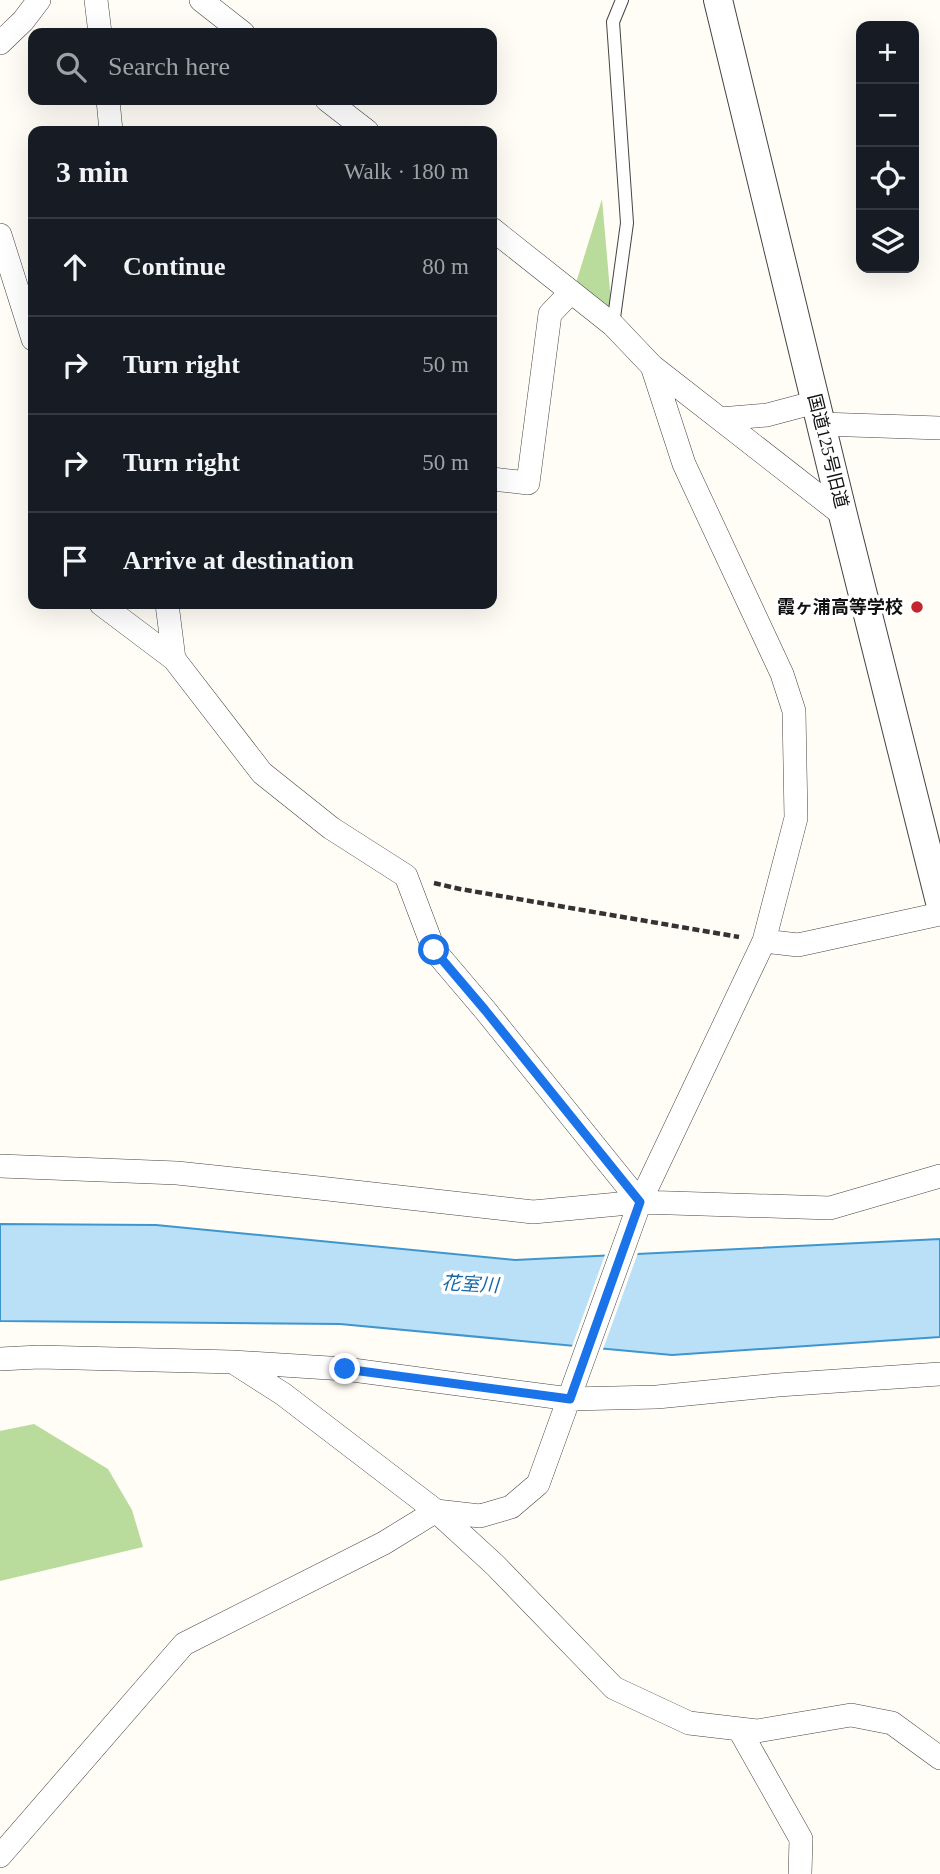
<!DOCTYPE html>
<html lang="en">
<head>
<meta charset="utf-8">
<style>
	:root { --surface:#171b24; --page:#20242c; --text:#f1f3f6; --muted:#9ea1a6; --line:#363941 }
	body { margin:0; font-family:"Times New Roman","Noto Sans JP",serif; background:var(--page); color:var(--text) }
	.controls { position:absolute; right:21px; top:21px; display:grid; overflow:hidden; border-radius:14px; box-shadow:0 7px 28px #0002 }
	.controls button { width:63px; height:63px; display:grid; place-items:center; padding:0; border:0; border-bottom:2px solid var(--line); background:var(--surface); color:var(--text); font:35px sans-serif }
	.stop { position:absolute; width:21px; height:21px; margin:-16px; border:5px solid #1a73e8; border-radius:50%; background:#fff }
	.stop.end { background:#1a73e8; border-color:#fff; box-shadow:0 2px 7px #0008 }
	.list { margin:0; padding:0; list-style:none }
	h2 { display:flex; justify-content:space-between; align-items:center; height:91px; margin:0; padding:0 28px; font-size:30px }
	h2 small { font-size:23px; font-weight:400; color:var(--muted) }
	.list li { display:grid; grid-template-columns:46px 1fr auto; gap:21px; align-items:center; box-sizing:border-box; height:98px; padding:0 28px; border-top:2px solid var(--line) }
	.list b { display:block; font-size:26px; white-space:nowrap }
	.list em { font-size:23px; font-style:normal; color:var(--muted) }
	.icon { flex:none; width:38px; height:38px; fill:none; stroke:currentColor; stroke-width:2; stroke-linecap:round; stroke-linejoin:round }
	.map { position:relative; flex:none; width:940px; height:1874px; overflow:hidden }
	.search { position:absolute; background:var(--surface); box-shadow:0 7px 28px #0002; left:28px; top:28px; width:469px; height:77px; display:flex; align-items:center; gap:18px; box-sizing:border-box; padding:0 24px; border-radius:14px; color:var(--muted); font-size:26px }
	.panel { position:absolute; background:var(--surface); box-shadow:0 7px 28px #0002; left:28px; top:126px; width:469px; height:483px; border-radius:14px }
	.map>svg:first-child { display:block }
	.forest { fill:#b9dc9c }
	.water { fill:#b9e0f7; stroke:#3f96cf; stroke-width:2 }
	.pier { fill:#fffdf5 }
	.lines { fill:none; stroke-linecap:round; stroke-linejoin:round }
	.service-casing { stroke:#444; stroke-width:14 }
	.minor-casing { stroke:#444; stroke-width:24 }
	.tertiary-casing { stroke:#444; stroke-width:30 }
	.path { stroke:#333; stroke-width:4.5; stroke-dasharray:7 3.5; stroke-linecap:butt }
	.service { stroke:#fff; stroke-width:12 }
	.minor { stroke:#fff; stroke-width:23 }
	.tertiary { stroke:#fff; stroke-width:28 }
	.route { stroke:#1a73e8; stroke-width:9 }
	.poi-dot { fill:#c4262e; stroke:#fff; stroke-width:2.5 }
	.labels { text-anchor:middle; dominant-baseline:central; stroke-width:7; stroke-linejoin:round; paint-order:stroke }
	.street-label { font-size:18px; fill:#111; stroke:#fff }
	.poi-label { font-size:18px; font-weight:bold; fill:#111; stroke:#fff; text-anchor:end }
	.water-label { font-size:19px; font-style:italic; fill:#1768a6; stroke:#fff }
</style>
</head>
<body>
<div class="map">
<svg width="940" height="1874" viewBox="0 0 940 1874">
	<rect width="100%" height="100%" fill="#fffdf5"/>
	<!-- forest -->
	<path class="forest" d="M 602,199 L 613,325 L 575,286 Z
		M 34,1424 L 108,1469 L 132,1510 L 143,1547 L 0,1581 L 0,1431 Z"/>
	<!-- water -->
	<path class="water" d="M 0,1224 L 156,1225 L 515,1260 L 940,1239 L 940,1337 L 672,1355 L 340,1324 L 0,1321 Z"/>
	<!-- pier -->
	<path class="pier" d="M 639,1250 L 602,1352 L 571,1349 L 606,1252 Z"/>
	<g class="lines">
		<defs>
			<path id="service" d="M 613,325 L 627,223 L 613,22 L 622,0"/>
			<path id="minor" d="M 96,0 L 100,33
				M 201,0 L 243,33
				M 0,43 L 23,21 L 39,0
				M 108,100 L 111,131
				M 327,100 L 367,131
				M 492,229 L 613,325 L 652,366 L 843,515
				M 0,235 L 33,339
				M 720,419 L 767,415 L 816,402
				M 821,424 L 940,428
				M 492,479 L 528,483 L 550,314 L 571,292
				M 101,604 L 174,659 L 262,773 L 331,828 L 406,876 L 434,950 L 485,1010 L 640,1202
				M 167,604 L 174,659
				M 764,941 L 798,945 L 940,914
				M 0,1166 L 177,1173 L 319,1188 L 533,1212 L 640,1202 L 830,1208 L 940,1176
				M 0,1359 L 39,1357 L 233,1362 L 345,1369 L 570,1399 L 657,1397 L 778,1385 L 940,1374
				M 236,1364 L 283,1394 L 436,1511 L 495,1565 L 614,1688 L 689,1723 L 757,1731 L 851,1715 L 892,1723 L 940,1758
				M 739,1729 L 801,1839 L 800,1874
				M 0,1856 L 184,1644 L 384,1543 L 436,1511 L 480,1516 L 511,1507 L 538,1484 L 640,1202 L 764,941 L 796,818 L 794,711 L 782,674 L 684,464 L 652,366"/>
			<path id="tertiary" d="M 718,0 L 843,515 L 940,902"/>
		</defs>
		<!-- service casing -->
		<use href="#service" class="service-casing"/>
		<!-- minor casing -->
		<use href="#minor" class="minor-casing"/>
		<!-- tertiary casing -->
		<use href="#tertiary" class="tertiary-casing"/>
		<!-- path -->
		<path class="path" d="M 434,883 L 460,889 L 739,937"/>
		<!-- service -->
		<use href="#service" class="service"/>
		<!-- minor -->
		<use href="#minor" class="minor"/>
		<!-- tertiary -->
		<use href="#tertiary" class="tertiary"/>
	</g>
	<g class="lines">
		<!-- route -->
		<path class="route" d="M 345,1369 L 570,1399 L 640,1202 L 485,1010 L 434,950"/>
	</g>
	<!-- markers -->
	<circle class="poi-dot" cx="917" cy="607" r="7"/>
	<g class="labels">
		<!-- street labels -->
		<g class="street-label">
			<text transform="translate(828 451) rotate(76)">国道125号旧道</text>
		</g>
		<!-- poi labels -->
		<g class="poi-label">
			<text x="903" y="607">霞ヶ浦高等学校</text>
		</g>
		<!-- water labels -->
		<g class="water-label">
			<text transform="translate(470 1284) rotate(3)">花室川</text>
		</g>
	</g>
</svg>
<div class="controls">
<button>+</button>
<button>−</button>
<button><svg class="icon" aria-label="locate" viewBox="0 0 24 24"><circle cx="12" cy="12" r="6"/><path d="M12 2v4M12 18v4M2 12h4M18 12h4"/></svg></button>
<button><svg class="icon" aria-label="layers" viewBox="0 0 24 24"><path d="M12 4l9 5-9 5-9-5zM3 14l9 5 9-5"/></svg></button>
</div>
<div class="stop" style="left:434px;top:950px"></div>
<div class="stop end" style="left:345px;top:1369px"></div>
<div class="search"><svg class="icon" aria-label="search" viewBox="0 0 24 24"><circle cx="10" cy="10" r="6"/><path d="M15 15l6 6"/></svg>Search here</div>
<section class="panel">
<h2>3 min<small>Walk · 180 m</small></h2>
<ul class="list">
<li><svg class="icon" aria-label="ahead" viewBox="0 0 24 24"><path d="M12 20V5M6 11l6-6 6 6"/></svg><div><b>Continue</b></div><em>80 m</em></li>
<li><svg class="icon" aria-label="right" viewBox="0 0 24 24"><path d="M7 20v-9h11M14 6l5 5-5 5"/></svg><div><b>Turn right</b></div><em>50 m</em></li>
<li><svg class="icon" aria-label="right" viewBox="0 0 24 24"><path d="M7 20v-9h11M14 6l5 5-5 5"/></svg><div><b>Turn right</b></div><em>50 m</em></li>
<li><svg class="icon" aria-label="arrive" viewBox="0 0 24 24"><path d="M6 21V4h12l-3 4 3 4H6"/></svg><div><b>Arrive at destination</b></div></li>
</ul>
</section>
</div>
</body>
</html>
